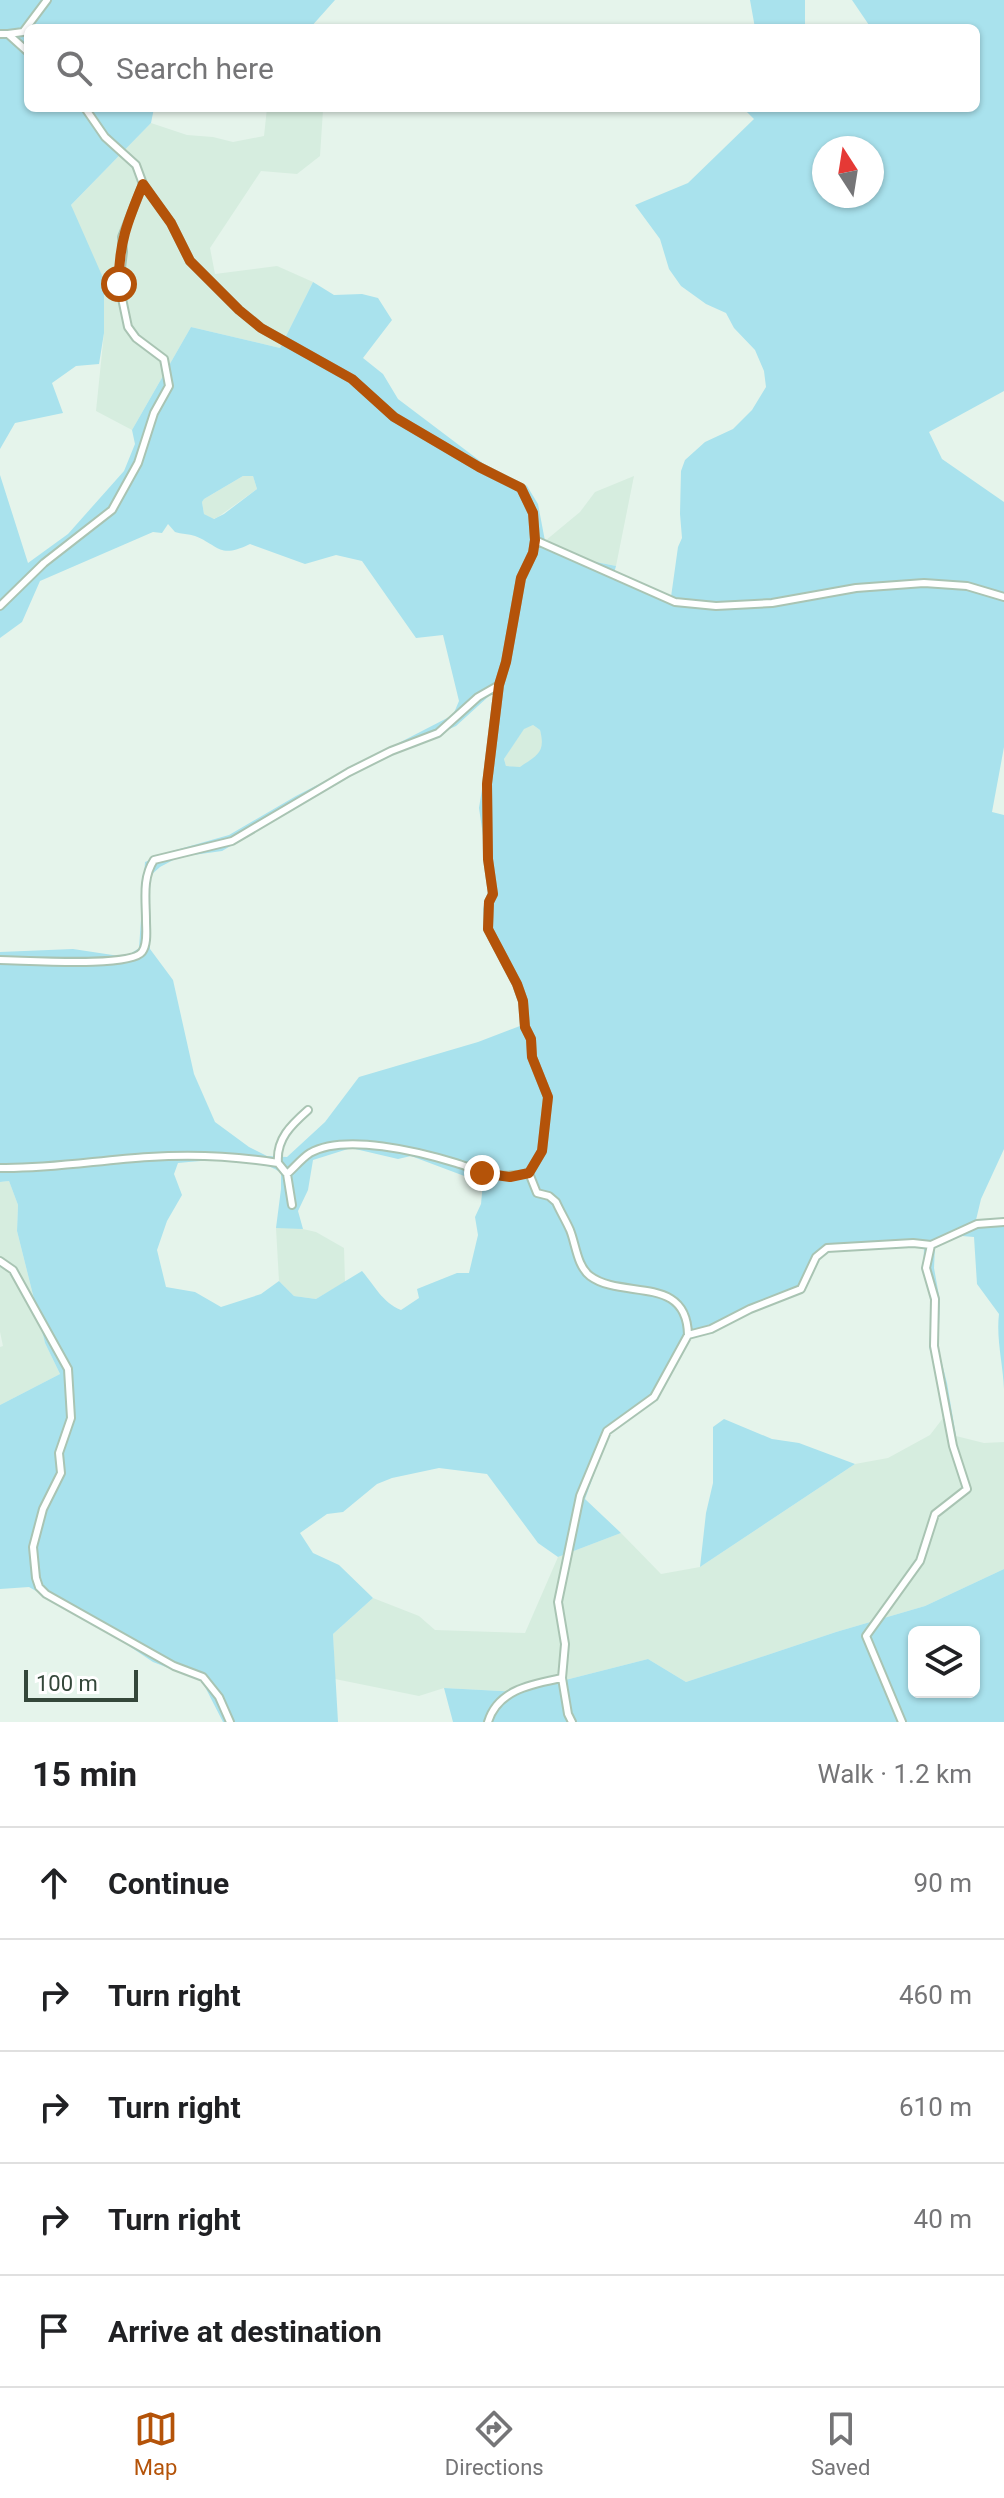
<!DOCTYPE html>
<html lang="en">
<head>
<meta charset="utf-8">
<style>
	:root { --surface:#fff; --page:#f6f6f6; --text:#202124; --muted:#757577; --line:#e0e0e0; --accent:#b45309 }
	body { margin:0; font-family:Roboto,sans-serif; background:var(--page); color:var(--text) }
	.controls { position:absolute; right:24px; bottom:24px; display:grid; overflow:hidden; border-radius:12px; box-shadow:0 2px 6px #0004 }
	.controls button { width:72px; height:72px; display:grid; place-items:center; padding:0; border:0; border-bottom:2px solid var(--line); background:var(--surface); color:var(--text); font:40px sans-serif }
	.compass { position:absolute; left:812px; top:136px; width:72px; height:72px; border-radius:50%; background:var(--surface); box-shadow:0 2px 6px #0004; rotate:348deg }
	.scale { position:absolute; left:24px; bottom:20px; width:114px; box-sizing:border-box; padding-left:8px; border:4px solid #34473a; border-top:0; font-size:22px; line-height:28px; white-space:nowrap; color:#34473a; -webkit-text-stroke:6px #fff; paint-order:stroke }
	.stop { position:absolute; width:24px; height:24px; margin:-18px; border:6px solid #b45309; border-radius:50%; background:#fff }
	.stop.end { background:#b45309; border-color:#fff; box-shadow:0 2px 8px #0008 }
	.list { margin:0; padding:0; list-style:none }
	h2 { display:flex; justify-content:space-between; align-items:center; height:104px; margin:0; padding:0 32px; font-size:34px }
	h2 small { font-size:26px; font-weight:400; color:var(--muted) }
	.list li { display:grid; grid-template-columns:52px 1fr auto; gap:24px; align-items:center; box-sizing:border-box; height:112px; padding:0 32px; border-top:2px solid var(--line) }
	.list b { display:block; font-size:30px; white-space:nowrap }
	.list em { font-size:26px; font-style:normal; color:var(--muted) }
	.icon { flex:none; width:44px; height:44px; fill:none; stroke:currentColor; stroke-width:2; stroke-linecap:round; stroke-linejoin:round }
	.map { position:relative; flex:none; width:1004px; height:1722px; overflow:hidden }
	.search { position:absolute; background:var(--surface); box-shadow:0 2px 6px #0004; left:24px; right:24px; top:24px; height:88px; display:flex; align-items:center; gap:20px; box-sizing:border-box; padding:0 28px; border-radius:12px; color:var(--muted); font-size:30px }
	.sheet { height:664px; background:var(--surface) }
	nav { display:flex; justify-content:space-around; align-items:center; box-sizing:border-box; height:112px; border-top:2px solid var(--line); background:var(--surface); font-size:22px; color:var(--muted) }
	nav a { display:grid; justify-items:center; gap:4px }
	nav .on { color:var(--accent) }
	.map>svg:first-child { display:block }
	.residential { fill:#d6eddf }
	.green { fill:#a9e2ed; fill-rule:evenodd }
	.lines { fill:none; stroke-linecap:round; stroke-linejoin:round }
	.street-casing { stroke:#a9c4b3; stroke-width:10 }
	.street { stroke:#fff; stroke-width:6 }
	.route { stroke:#b45309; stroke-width:10 }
</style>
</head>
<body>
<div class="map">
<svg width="1004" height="1722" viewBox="0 0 1004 1722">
	<rect width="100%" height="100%" fill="#e5f4eb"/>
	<!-- residential -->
	<path class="residential" d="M 267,108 L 320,108 L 323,110 L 320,156 L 297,174 L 261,171 L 210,248 L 215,274 L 277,266 L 313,282 L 280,348 L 191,327 L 132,430 L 96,411 L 104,333 L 71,205 L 151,123 L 187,135 L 213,137 L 233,142 L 264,136 Z
		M 243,476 L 253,476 L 257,489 L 218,517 L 213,519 L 204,514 L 202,502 L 204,499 Z
		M 634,476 L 616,566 L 591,561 L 545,541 L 580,512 L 595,492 Z
		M 533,725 L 540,730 L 544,743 L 539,754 L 520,768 L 506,766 L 504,759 L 524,728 Z
		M 9,1181 L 18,1205 L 17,1231 L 45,1343 L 60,1374 L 0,1405 L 0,1347 L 3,1346 L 0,1332 L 0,1182 Z
		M 294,1227 L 316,1232 L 344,1248 L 345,1282 L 316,1299 L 294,1296 L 279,1281 L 276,1228 Z
		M 943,1418 L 956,1436 L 984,1443 L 1004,1442 L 1004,1569 L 925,1606 L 836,1632 L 686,1682 L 648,1659 L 518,1692 L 444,1688 L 419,1696 L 335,1679 L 333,1634 L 373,1598 L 419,1616 L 435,1630 L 525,1633 L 558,1557 L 621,1533 L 661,1574 L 700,1567 L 855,1464 L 888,1458 L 930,1435 Z"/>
	<!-- green -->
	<path class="green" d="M 0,0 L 335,0 L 310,28 L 28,28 L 28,108 L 154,108 L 151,123 L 71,205 L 104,280 L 104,333 L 99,364 L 76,366 L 52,383 L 63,413 L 15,423 L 0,449 Z
		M 750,0 L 805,0 L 805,28 L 755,28 Z
		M 852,0 L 1004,0 L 1004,391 L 929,432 L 942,459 L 1004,502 L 1004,747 L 992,812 L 1004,815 L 1004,1149 L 981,1199 L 976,1220 L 1004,1218 L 1004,1389 C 1003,1364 996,1339 999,1314 L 977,1284 L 974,1237 L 962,1236 L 935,1247 L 934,1268 L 940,1301 L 938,1348 L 947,1383 L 956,1436 L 943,1418 L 936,1368 L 929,1347 L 933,1300 L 923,1268 L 924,1249 L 912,1246 L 828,1251 L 818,1259 L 803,1290 L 751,1312 L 712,1332 L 690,1338 L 656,1399 L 609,1433 L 585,1499 L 621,1533 L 558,1557 L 538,1543 L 487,1474 L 439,1468 L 392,1478 L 377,1484 L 343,1512 L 327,1514 L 300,1533 L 313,1553 L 339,1565 L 373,1598 L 333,1634 L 338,1722 L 223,1722 L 202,1681 L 153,1662 L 105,1630 L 29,1587 L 0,1589 L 0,1405 L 60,1374 L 45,1343 L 17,1231 L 18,1205 L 9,1181 L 0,1182 L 0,952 L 73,949 L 126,957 L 139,948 L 145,862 L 169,852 L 229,835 L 296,796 L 453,715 L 459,701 L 443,635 L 416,638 L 362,561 L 336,555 L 305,564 L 250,544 C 219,559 220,546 195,536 C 189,534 181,534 175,532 L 168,524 L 162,533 L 153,532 L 40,581 L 22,622 L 0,638 L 0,475 L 28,563 L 68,534 L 124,471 L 135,444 L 132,430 L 191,327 L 280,348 L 313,282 L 334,295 L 362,294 L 378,298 L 392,320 L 363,358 L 383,374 L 398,399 L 484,464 L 527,486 L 538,504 L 545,541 L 591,561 L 616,566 L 614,573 L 671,597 L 678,547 L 682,538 L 680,514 L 681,471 L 685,460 L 705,442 L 733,429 L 752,410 L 766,387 L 764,371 L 755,350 L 734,328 L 726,313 L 706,304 L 681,286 L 669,269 L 660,239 L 635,205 L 688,183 L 754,119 L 743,108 L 976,108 L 976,28 L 871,28 ZM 824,148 L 872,148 L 872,196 L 824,196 ZM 243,476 L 253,476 L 257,489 L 224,514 L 214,519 L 204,514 L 202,502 L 204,499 ZM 494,694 L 489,745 L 479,808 L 490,884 L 483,909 L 484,931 L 510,979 L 521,1010 L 520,1026 L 478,1042 L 359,1077 L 325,1122 L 287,1157 L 267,1156 L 249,1147 L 215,1122 L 194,1074 L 173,980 L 150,949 L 150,876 L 160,867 L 179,857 L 222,851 L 363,769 L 456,726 L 489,696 ZM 533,725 L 540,730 C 546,753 537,755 520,767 L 506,766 L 504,759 L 524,729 ZM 351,1148 L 398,1159 L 411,1156 L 483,1183 L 481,1204 L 475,1217 L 478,1235 L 469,1273 L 457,1273 L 417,1289 L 419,1298 L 401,1310 C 382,1302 375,1286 362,1271 L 316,1299 L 294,1296 L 279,1281 L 261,1294 L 221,1307 L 195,1292 L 166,1287 L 157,1250 L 167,1221 L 182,1195 L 174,1174 L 178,1163 C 207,1161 257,1154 281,1173 L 281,1189 L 276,1228 L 303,1229 L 298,1211 L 308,1190 L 313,1160 Z
		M 724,1419 L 772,1439 L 799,1443 L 855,1464 L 700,1567 L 706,1513 L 713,1483 L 713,1427 Z
		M 1004,1569 L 1004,1722 L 453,1722 L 444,1688 L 518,1692 L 648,1659 L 686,1682 L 836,1632 L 925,1606 ZM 914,1632 L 974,1632 L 974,1692 L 914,1692 Z"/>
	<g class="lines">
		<defs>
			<path id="street" d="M 0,34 L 8,34 L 28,52
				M 8,34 L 23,32 L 47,0
				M 535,540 L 675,602 L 716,606 L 772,603 L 856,588 L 924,583 L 967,586 L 1004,597
				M 0,606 L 44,563 L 112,510 L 138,463 L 154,413 L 169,386 L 164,359 L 136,338 L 128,327 L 119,284 L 123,252 L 122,237 L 143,184
				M 499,685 L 487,784 L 488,859 L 493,894 L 489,902 L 488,929 L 517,984 L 523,1001 L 525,1027 L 531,1039 L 532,1057 L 548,1097 L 542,1151 L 529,1173
				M 0,960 C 24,960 130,968 142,952 C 148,944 146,930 146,921 C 146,900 142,878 154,860 L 232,841 L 349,772 L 391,751 L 438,733 L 478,697 L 499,685 L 506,662 L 521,578 L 533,553 L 535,540 L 533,513 L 521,488 L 479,467 L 394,417 L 352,379 L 261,328 L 239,310 L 190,261 L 171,223 L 143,184 L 136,165 L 105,137 L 85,108
				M 278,1163 C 276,1139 291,1125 308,1110
				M 0,1168 C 50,1169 99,1160 149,1157 C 192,1154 235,1156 278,1163 L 287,1174 L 292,1205
				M 287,1174 C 294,1168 302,1158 310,1153 C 345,1133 420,1152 456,1163 C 484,1172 499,1180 529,1173 L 537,1193 L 549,1196 L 556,1202 C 560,1211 566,1221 570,1230 C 576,1245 577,1266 590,1276 C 622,1300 687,1274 688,1335
				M 0,1261 L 13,1270 L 68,1369 L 71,1418 L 59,1453 L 61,1473 L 43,1509 L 33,1547 L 36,1578 L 39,1587 L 46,1594 L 174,1666 L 203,1677 L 219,1697 L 230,1722
				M 488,1722 C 498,1689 533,1684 562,1678
				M 572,1722 L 568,1714 L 562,1678 L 565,1644 L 558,1602 L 580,1496 L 607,1431 L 654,1397 L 688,1335 L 711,1329 L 750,1309 L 801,1289 L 816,1257 L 827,1248 L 913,1243 L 931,1245 L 977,1224 L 1004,1222
				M 902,1722 L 866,1636 L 920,1561 L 935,1514 L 967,1489 L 953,1446 L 934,1346 L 935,1299 L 926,1268 L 931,1245"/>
		</defs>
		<!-- street casing -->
		<use href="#street" class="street-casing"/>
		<!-- street -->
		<use href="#street" class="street"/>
	</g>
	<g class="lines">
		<!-- route -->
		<path class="route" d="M 119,284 C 118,245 128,220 143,184 L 171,223 L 190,261 L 239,310 L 261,328 L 352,379 L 394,417 L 479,467 L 521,488 L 533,513 L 535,540 L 533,553 L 521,578 L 506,662 L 499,685 L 487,784 L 488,859 L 493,894 L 489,902 L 488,929 L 517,984 L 523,1001 L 525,1027 L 531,1039 L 532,1057 L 548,1097 L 542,1151 L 529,1173 L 510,1177 L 482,1173"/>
	</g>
</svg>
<div class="controls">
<button><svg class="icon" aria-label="layers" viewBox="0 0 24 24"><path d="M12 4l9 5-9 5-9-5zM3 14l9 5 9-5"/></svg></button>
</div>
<svg class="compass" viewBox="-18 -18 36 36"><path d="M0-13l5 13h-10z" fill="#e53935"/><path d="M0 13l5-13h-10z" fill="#757577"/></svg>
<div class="scale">100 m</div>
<div class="stop" style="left:119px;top:284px"></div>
<div class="stop end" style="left:482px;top:1173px"></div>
<div class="search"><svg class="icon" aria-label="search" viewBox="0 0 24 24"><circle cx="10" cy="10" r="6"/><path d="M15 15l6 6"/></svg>Search here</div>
</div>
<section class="sheet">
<h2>15 min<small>Walk · 1.2 km</small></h2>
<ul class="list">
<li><svg class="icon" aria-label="ahead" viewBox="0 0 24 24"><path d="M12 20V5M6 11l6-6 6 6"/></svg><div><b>Continue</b></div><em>90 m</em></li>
<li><svg class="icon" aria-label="right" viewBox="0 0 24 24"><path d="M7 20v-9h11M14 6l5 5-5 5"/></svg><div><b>Turn right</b></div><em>460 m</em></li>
<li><svg class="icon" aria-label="right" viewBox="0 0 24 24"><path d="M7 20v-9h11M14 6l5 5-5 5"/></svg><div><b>Turn right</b></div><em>610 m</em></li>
<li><svg class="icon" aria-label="right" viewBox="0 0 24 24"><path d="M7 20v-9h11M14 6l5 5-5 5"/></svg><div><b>Turn right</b></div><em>40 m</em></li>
<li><svg class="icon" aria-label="arrive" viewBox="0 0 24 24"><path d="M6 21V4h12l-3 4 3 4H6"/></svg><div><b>Arrive at destination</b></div></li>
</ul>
</section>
<nav>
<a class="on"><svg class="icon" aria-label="map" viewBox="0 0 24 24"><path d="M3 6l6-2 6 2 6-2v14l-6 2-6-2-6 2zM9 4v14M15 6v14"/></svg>Map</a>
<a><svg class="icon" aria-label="directions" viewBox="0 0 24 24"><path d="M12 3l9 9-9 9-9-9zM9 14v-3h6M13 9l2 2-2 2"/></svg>Directions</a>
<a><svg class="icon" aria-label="saved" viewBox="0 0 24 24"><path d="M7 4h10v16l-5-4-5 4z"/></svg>Saved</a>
</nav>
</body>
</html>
